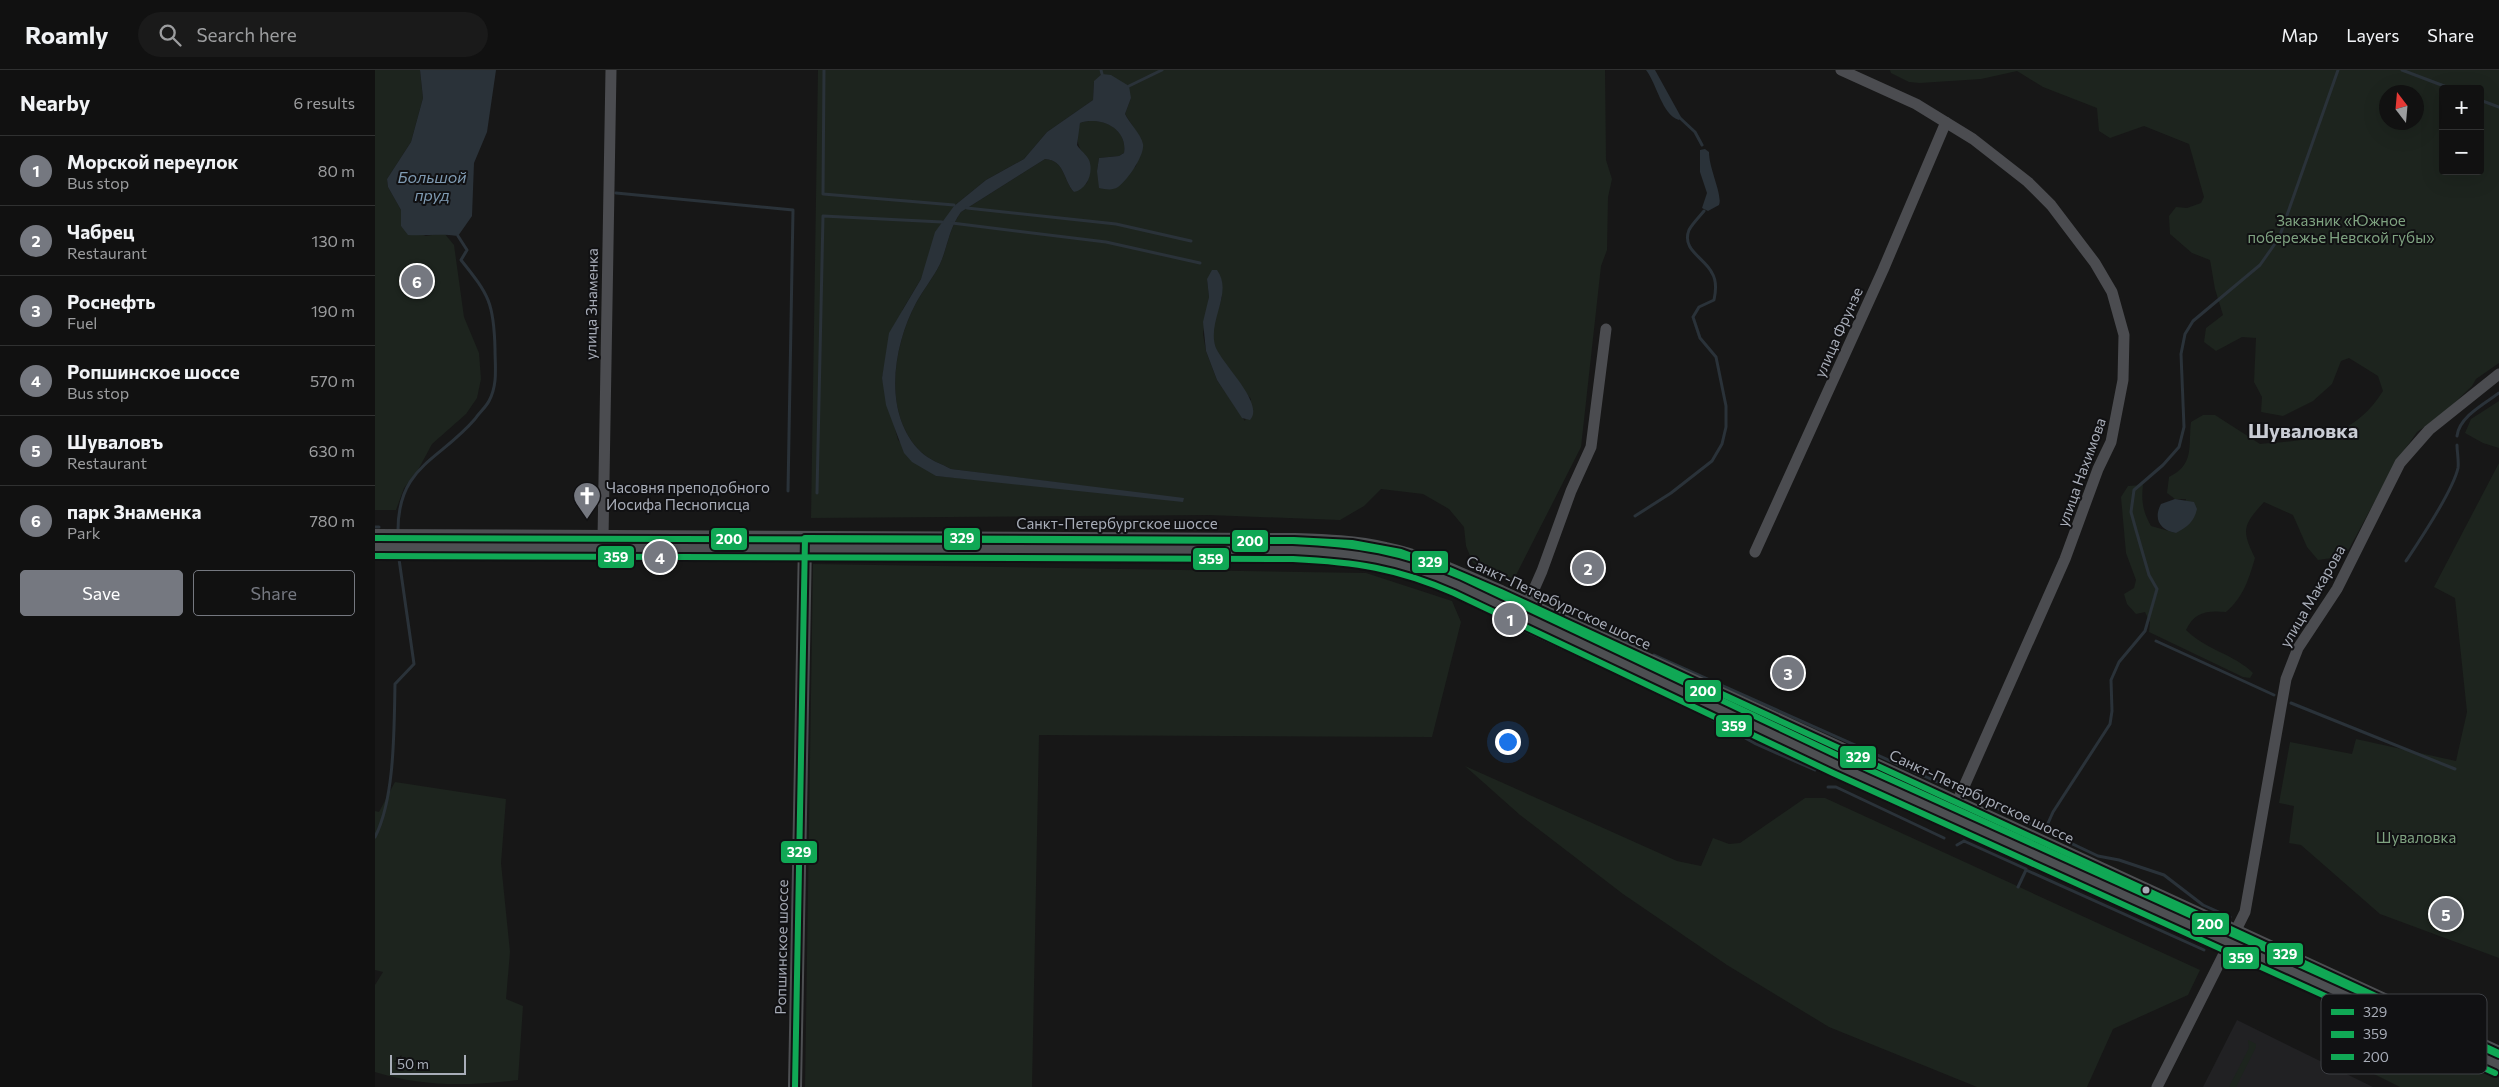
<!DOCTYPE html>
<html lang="en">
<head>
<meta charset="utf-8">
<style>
	:root { --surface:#111; --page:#1a1a1a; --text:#f1f3f6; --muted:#9c9d9f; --line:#303131; --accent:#757880 }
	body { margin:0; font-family:Commissioner,sans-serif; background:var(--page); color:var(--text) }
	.controls { position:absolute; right:15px; top:15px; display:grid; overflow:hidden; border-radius:5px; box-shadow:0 5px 20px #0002 }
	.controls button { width:45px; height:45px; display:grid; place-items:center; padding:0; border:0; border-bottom:1px solid var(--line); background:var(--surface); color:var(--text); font:25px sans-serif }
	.compass { position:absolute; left:2004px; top:15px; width:45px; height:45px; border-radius:50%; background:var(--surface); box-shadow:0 5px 20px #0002; rotate:344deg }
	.scale { position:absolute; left:15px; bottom:12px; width:76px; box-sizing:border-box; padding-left:5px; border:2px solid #a8adb8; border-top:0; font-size:14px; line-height:18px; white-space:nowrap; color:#a8adb8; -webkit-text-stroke:4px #111113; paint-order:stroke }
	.you { position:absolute; left:1132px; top:671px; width:18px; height:18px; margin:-12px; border:4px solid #fff; border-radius:50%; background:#1a73e8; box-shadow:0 0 0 8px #1a73e833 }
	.badge { display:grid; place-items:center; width:32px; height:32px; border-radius:50%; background:var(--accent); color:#fff; font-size:16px; font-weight:700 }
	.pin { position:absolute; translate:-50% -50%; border:2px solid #fff; box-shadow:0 1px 5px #0006 }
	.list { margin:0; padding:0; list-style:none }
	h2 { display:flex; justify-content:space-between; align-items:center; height:65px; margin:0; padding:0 20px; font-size:21px }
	h2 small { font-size:16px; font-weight:400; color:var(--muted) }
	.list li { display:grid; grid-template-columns:32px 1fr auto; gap:15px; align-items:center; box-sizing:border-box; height:70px; padding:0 20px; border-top:1px solid var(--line) }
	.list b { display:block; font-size:19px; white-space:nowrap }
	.list p { margin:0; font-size:16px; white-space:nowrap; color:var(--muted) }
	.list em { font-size:16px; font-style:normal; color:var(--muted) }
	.actions { display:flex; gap:10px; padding:15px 20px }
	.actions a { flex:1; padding:11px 0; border:1px solid var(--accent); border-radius:5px; text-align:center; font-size:18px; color:var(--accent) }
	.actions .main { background:var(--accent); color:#fff }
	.icon { flex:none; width:28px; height:28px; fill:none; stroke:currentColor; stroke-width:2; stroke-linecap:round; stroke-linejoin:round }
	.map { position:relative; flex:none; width:2124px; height:1017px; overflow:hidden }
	header { display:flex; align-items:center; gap:30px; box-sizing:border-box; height:70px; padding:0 25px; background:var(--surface); border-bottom:1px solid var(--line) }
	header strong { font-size:24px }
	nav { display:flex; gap:28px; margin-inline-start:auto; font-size:18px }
	.search { width:350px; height:45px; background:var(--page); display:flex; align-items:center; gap:12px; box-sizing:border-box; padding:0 18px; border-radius:28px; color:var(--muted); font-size:19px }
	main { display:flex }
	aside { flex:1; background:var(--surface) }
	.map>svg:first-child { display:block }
	.built { fill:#212123 }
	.green { fill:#1d241e; fill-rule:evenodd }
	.water { fill:#2a3239 }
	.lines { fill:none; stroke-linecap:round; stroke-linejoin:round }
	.stream { stroke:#2a3239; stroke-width:3 }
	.minor { stroke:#4b4c50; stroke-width:11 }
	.major { stroke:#4d4f52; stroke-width:14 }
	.bus-1-casing { stroke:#111113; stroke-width:10 }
	.bus-2-casing { stroke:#111113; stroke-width:10 }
	.bus-3-casing { stroke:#111113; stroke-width:10 }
	.bus-1 { stroke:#10a855; stroke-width:6 }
	.bus-2 { stroke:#10a855; stroke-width:6 }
	.bus-3 { stroke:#10a855; stroke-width:6 }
	.bus-dot { fill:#a8adb8; stroke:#111113; stroke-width:2 }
	.labels { text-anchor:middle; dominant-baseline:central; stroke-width:4; stroke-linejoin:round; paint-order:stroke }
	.park-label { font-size:15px; fill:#7fa381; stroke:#111113 }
	.street-label { font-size:15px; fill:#a8adb8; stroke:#111113 }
	.poi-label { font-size:15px; fill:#a8adb8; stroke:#111113; text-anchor:start }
	.water-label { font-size:16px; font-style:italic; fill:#7f9bb3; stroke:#111113 }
	.district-label { font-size:20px; font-weight:bold; fill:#c9ccd4; stroke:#111113 }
	.key { fill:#111113; stroke:#3e4045; stroke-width:1 }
	.key-label { font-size:14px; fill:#a8adb8 }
	.line-badge { stroke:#111113; stroke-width:2 }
	.badge-label { font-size:14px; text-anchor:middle; font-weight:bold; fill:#fff }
</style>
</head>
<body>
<header>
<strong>Roamly</strong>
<div class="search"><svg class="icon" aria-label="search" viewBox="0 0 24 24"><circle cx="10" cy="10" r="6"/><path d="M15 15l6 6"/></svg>Search here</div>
<nav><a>Map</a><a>Layers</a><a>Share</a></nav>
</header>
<main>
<aside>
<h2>Nearby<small>6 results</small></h2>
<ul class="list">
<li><span class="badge">1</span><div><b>Морской переулок</b><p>Bus stop</p></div><em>80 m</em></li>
<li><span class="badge">2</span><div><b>Чабрец</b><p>Restaurant</p></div><em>130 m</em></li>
<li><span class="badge">3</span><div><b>Роснефть</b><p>Fuel</p></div><em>190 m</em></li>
<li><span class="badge">4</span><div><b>Ропшинское шоссе</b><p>Bus stop</p></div><em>570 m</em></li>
<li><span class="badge">5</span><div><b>Шуваловъ</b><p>Restaurant</p></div><em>630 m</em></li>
<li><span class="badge">6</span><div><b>парк Знаменка</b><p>Park</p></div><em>780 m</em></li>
</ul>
<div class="actions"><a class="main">Save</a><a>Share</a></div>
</aside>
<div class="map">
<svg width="2124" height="1017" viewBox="0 0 2124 1017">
	<rect width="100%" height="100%" fill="#171717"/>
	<!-- built -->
	<path class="built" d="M 1862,950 L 1998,1017 L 1828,1017 Z"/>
	<!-- green -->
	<path class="green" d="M 0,0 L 45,0 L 48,28 L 36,72 L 12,109 L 13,117 L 26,140 L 26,156 L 51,166 L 69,163 L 79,175 L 89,247 L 104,283 L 106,309 L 102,328 L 91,344 L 57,374 L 43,400 L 29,418 L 21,440 L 0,440 Z
		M 443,0 L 1230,0 L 1231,90 L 1237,109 L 1233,127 L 1232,180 L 1226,196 L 1206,377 L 1139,509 L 1098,493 L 1091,476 L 1089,457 L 1074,439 L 1048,424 L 1006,419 L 989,436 L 965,450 L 834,445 L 436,448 ZM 719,11 L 756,28 L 750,44 L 766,69 L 761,96 L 756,101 L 722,101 L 724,88 L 744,86 L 749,83 C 753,58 726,46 705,53 C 699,74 704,77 715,95 L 712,113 L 699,122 C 688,110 690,90 670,89 L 586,142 C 574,158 573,176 565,194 C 558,208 548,220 541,233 C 518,276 507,344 546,382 C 554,390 567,394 576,399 L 809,429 L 561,406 L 523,370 L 507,308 L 511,289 L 528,239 L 546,209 L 579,136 L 611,110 L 649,89 L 672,62 L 718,30 ZM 832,209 L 847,227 C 844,237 840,247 838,257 C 834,283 862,310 876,329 L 870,351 L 842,310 L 831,281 L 828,264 L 834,227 Z
		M 1515,0 L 2124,0 L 2124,293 L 2101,309 L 2097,316 L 2068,344 L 2042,362 L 2021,392 L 1974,479 L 1964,487 L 1943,490 L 1932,477 L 1918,445 L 1889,432 C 1868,455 1866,460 1880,488 C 1874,509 1868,528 1851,542 C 1833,540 1819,542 1811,560 C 1831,580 1859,584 1878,603 L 1875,608 L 1868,607 L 1774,562 L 1775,552 L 1770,542 L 1761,544 L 1752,534 L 1749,524 L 1759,518 L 1761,510 L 1751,483 L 1746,427 L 1753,416 L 1768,415 C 1766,431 1768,442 1776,456 L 1801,463 L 1811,429 L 1800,429 L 1792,423 L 1794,407 C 1820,394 1813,377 1816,352 L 1828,345 L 1840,345 L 1885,374 C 1938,369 1977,370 2008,321 L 2003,306 L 1974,288 L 1966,291 L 1957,314 L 1938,331 L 1908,346 L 1886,342 L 1887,327 L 1879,312 L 1881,268 L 1867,267 L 1841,281 L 1829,272 L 1831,258 L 1848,245 L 1840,219 L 1835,190 L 1817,183 L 1795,164 L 1794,146 L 1801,137 L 1812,138 L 1826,133 L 1829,127 L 1814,74 L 1769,56 L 1735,68 L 1724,61 L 1722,38 L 1668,17 L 1642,1 L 1606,9 L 1545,13 L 1534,12 L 1516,3 ZM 2068,19 L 2105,19 L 2105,101 L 2068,101 ZM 2012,22 L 2042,22 L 2042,52 L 2012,52 Z
		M 2124,331 L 2124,378 L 2108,373 L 2090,363 L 2096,349 Z
		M 2124,393 L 2124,888 L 2005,844 L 1926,775 L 1914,773 L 1919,736 L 1904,733 L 1915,672 L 1977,684 L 1981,669 L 2081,691 L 2092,642 L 2080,528 L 2059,517 Z
		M 438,494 L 991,503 L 1077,531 L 1086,552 L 1057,667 L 664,665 L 657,1017 L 430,1017 Z
		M 1090,696 L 1302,791 L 1326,796 L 1338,768 L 1354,774 L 1365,773 L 1430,728 L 1450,728 L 1825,900 L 1813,925 L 1738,959 L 1712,1017 L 1602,1017 L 1454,957 L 1352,895 L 1248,824 L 1145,745 Z
		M 20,712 L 131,729 L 126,793 L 135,882 L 131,929 L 148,936 L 143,1010 C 94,1016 47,1017 0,1002 L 0,915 L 8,902 L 0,900 L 0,741 L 4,742 Z
		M 1987,944 L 2124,1003 L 2124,1017 L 2025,1017 L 1963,986 Z
		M 1873,970 L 1881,974 L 1881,977 L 1861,1017 L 1854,1017 L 1874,978 Z"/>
	<!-- water -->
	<path class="water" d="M 45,0 L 121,0 L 112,62 L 99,93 L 97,146 L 83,166 C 66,163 50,166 33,165 L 26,156 L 26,140 L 13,117 L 12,109 L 36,72 L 48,28 Z
		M 1271,0 L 1280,0 L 1306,47 L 1304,50 C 1287,45 1282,14 1271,0 Z
		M 727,4 L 736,5 L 754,16 L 756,28 L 750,44 C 755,54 766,64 768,74 C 770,85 752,111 743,117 C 737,121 730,119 724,118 L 722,101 L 724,88 L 744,86 L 749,83 C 753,58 725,46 705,53 L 702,75 C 705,80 712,85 714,90 C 719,102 712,120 699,122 C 688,110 690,90 670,89 L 586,142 C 574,158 573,176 565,194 C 558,208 548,220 541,233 C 518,276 507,344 546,382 C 554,390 567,394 576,399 L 809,428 L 808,432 L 561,406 L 537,392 L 529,383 L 511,335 L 507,308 L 514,263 L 546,209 L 560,162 L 579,136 L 611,110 L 649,89 L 672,62 L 718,30 L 719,11 Z
		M 1330,79 L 1334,82 C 1334,99 1348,125 1344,135 L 1333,141 L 1327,138 L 1332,123 L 1325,102 L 1325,80 Z
		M 837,200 L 842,200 C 859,223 831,252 841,278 C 849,296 890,334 875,350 L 867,348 L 842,310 L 831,281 L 828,252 L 834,227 L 832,209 Z
		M 1800,429 L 1819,432 L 1822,439 C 1819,452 1812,457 1801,463 C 1785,460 1778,449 1786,434 Z"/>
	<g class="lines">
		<!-- stream -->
		<path class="stream" d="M 449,0 L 448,124 L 579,135
			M 726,0 L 727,4
			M 2027,0 L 2077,19
			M 754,16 L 787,0
			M 2105,30 L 2124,37
			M 1305,48 L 1320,62 L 1327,75
			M 241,123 L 418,140 L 413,421
			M 592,138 L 741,154 L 816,171
			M 577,153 L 731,172 L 825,193
			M 2082,366 C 2084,347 2109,334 2124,323
			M 442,423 L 448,146 L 567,152
			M 1260,446 L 1296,423 L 1337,391 L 1347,374 L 1351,357 L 1351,336 L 1341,287 L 1325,268 L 1318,247 L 1324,237 L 1339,230 C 1341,221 1342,211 1337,203 C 1330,188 1306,180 1314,160 C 1317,154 1324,147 1329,141
			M 0,457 L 4,457
			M 23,463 C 22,396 63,392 100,349 C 104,343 111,337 114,331 C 123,314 120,297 120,279 C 119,233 114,225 86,190 L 92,180 L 83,166
			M 2031,491 C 2045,470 2078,421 2083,398 C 2084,391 2082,382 2082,375
			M 1150,561 L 1309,634 L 1381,674 L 1440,700
			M 1233,563 L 1262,576
			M 1781,571 L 1899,625
			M 1279,585 L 1567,714 L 1576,711
			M 1916,633 L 2080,699
			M 1453,717 L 1461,717 L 1569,768
			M 1600,722 L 1610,729 L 1611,733 L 1723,786 L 1744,790 L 1789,805 L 1828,835 L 1855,847
			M 1670,760 L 1678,742 L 1735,654 L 1737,641 L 1736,610 L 1744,592 L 1770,561 L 1782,519 L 1774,505 L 1761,460 L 1756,442 L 1759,420 L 1788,395 L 1804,377 L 1809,357 L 1806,284 L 1810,264 L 1818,251 L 1885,195 L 1904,168 L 1963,0
			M 0,767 C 20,728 19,659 20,614 L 39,594 L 23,482
			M 1582,775 L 1589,771 L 1651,799
			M 1643,817 L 1651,800 L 1829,880"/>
		<!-- minor -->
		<path class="minor" d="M 1466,0 L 1541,34 L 1598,69 L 1653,112 L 1676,135 L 1720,193 L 1737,222 L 1749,265 L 1748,310 L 1736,372 L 1723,399 L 1690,489 L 1579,739
			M 228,468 L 236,0
			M 1380,482 L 1508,200 L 1571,52
			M 1152,535 L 1167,501 L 1196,421 L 1216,377 L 1231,259
			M 1782,1017 L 1870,842 L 1911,609 L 1923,578 L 1962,519 L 2025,393 L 2054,360 L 2124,304"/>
		<!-- major -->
		<path class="major" d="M 0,466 L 919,470 C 949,471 981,472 1011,479 C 1051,487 1089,506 1126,522 L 2124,983
			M 0,477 L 918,480 C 956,482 995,483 1033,495 C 1050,500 1067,508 1083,515 L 1462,695 L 2124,995
			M 420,1017 L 430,472"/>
		<defs>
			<path id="bus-1" d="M 420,1017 L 430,468 L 919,470 L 977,473 L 1026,482 L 1070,498 L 1126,522 L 2124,983"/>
			<path id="bus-2" d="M 0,486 L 918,489 C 980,492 1022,498 1079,523 L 1458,703 L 2120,1003"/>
			<path id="bus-3" d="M 0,468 L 918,471 C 982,474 1027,481 1087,507 L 1466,687 L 2124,985"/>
		</defs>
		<!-- bus-1 casing -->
		<use href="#bus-1" class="bus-1-casing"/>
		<!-- bus-2 casing -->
		<use href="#bus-2" class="bus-2-casing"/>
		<!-- bus-3 casing -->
		<use href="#bus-3" class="bus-3-casing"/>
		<!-- bus-1 -->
		<use href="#bus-1" class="bus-1"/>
		<!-- bus-2 -->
		<use href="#bus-2" class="bus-2"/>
		<!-- bus-3 -->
		<use href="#bus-3" class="bus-3"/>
	</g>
	<!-- icons -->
	<defs>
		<symbol id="church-pin" viewBox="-11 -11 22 30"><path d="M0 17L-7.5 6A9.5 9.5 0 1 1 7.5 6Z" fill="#757880" stroke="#111113"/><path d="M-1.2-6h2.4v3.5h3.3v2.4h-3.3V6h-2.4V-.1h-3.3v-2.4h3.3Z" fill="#fff"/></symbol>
	</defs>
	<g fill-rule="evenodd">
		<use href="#church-pin" x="196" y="410" width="32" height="43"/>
	</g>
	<!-- markers -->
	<circle class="bus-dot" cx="1771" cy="820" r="4.5"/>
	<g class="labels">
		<!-- park labels -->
		<g class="park-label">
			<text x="1966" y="150">Заказник «Южное<tspan x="1966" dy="17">побережье Невской губы»</tspan></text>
			<text x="2041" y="767">Шуваловка</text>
		</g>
		<!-- street labels -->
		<g class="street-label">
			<text transform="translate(216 234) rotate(-89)">улица Знаменка</text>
			<text transform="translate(1463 262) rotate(-66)">улица Фрунзе</text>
			<text transform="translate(1706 402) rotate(-70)">улица Нахимова</text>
			<text x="742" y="453">Санкт-Петербургское шоссе</text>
			<text transform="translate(1937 526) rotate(-60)">улица Макарова</text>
			<text transform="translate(1184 532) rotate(25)">Санкт-Петербургское шоссе</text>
			<text transform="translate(1607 726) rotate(25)">Санкт-Петербургское шоссе</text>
			<text transform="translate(406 877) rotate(-89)">Ропшинское шоссе</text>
		</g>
		<!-- poi labels -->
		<g class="poi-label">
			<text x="231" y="417">Часовня преподобного<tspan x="231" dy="17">Иосифа Песнописца</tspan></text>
		</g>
		<!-- water labels -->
		<g class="water-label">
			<text x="57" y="106">Большой<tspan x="57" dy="18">пруд</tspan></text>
		</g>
		<!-- district labels -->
		<g class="district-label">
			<text x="1928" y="360">Шуваловка</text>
		</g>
	</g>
	<!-- legend -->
	<rect x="1946" y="924" width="166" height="80" rx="8" class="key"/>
	<rect x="1956" y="939" width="23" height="6" fill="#10a855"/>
	<rect x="1956" y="961" width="23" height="7" fill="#10a855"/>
	<rect x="1956" y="984" width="23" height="6" fill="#10a855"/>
	<g class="key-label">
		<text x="1988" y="947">329</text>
		<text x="1988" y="969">359</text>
		<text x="1988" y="992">200</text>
	</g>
	<g class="line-badge">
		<rect x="568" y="457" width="38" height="24" rx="5" fill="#10a855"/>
		<rect x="335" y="457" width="38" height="24" rx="5" fill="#10a855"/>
		<rect x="856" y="459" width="38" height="24" rx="5" fill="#10a855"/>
		<rect x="222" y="475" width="38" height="24" rx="5" fill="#10a855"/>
		<rect x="817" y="477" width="38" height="24" rx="5" fill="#10a855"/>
		<rect x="1036" y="480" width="38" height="24" rx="5" fill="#10a855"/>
		<rect x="1309" y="609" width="38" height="24" rx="5" fill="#10a855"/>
		<rect x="1340" y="644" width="38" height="24" rx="5" fill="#10a855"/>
		<rect x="1464" y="675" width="38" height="24" rx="5" fill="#10a855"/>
		<rect x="405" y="770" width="38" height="24" rx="5" fill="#10a855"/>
		<rect x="1816" y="842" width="39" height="24" rx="5" fill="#10a855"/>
		<rect x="1891" y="872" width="38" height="24" rx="5" fill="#10a855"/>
		<rect x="1847" y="876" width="38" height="24" rx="5" fill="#10a855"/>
	</g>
	<g class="badge-label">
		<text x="587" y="473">329</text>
		<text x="354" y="474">200</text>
		<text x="875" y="476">200</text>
		<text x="241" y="492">359</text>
		<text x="836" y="494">359</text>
		<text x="1055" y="497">329</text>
		<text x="1328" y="626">200</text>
		<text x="1359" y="661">359</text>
		<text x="1483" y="692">329</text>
		<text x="424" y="787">329</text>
		<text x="1835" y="859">200</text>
		<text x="1910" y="889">329</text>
		<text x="1866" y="893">359</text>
	</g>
</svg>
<div class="controls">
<button>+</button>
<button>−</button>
</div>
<svg class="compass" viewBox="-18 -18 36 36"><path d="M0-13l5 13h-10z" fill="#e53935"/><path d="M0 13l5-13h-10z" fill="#9c9d9f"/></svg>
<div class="scale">50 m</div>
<div class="you"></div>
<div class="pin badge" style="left:1135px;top:549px">1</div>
<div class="pin badge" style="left:1213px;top:498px">2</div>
<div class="pin badge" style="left:1413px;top:603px">3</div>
<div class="pin badge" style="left:285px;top:487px">4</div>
<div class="pin badge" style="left:2071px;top:844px">5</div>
<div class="pin badge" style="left:42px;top:211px">6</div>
</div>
</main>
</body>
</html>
